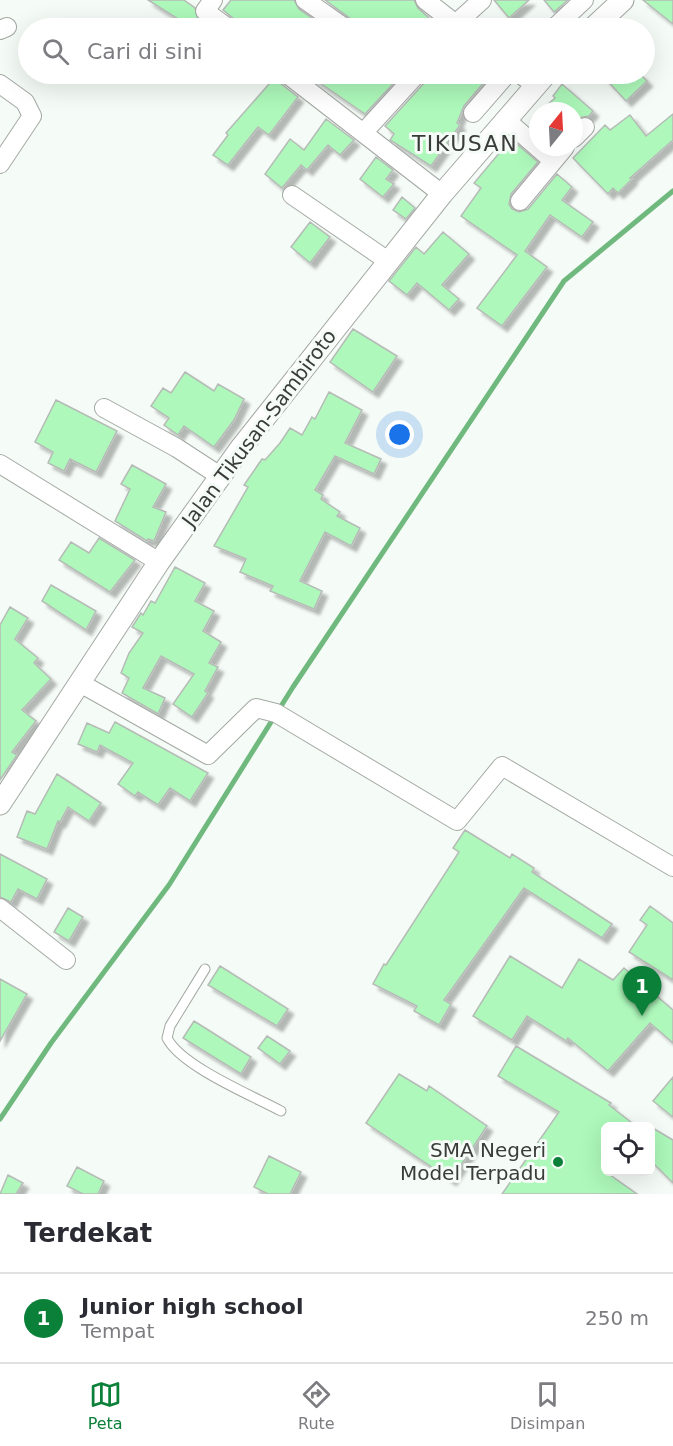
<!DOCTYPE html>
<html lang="id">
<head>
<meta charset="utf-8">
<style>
	:root { --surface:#fff; --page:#f2f2f3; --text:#2b2b33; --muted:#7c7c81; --line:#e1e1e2; --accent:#0b8038 }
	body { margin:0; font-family:"DejaVu Sans",sans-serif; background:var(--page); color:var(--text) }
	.controls { position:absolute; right:18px; bottom:18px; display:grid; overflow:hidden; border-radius:9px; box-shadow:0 6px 24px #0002 }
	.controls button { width:54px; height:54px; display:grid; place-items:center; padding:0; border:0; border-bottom:2px solid var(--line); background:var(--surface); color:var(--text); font:30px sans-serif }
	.compass { position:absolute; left:529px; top:102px; width:54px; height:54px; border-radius:50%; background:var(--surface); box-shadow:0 6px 24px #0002; rotate:18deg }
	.you { position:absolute; left:400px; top:435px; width:21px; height:21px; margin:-15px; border:4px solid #fff; border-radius:50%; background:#1a73e8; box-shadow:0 0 0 9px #1a73e833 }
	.badge { display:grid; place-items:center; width:39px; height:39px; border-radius:50%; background:var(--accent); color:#fff; font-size:20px; font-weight:700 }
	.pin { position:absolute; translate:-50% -50px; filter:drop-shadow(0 2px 3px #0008) }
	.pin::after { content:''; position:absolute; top:32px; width:21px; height:18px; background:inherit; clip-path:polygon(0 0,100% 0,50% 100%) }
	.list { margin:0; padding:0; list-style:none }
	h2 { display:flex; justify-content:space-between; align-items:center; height:78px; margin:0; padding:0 24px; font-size:26px }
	h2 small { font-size:20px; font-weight:400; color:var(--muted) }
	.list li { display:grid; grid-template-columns:39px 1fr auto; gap:18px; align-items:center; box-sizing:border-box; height:90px; padding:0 24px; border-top:2px solid var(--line) }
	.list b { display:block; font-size:22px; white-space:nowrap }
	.list p { margin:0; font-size:20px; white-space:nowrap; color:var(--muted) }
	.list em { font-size:20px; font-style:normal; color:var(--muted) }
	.icon { flex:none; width:33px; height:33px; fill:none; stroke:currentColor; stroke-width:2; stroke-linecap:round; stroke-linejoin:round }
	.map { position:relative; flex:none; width:673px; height:1194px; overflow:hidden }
	.search { position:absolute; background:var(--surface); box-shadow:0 6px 24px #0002; left:18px; right:18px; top:18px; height:66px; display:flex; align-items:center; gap:15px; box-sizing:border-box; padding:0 21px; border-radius:33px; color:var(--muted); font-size:22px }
	.sheet { height:168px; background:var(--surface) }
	nav { display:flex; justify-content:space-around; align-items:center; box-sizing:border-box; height:84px; border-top:2px solid var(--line); background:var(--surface); font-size:16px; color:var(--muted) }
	nav a { display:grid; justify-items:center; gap:3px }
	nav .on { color:var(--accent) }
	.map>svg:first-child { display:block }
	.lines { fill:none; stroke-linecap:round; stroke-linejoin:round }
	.stream { stroke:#70b97e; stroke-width:5 }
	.building { fill:#adf8ba; stroke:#b6bbb7; stroke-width:1.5; filter:url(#shadow) }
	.service-casing { stroke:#a4a9a4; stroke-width:11 }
	.minor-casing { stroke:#a4a9a4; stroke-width:20 }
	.tertiary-casing { stroke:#a4a9a4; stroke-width:23 }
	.service { stroke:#fff; stroke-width:9 }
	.minor { stroke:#fff; stroke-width:18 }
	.tertiary { stroke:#fff; stroke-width:21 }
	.poi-dot { fill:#0b8038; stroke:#f5fbf6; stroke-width:2 }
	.labels { text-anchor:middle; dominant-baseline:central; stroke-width:6; stroke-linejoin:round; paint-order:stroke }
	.street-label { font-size:20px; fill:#3a3c3a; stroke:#f5fbf6 }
	.poi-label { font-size:20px; fill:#3a3c3a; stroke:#f5fbf6; text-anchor:end }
	.quarter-label { font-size:22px; letter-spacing:1.5px; fill:#3a3c3a; stroke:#f5fbf6 }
</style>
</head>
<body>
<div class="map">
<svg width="673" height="1194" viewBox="0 0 673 1194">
	<defs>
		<filter id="shadow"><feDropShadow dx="5.5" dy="5.5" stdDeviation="1.5" flood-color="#0004"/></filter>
	</defs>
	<rect width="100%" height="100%" fill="#f5fbf6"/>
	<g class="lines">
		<!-- stream -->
		<path class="stream" d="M 0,1119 L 51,1043 L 169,885 L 293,687 L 564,281 L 673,191"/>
	</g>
	<!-- building -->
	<path class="building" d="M 148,0 L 184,0 L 195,8 L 198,20 L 210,28 L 192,28 Z
		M 231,0 L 294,0 L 299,9 L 326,28 L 245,28 L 223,10 Z
		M 325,0 L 414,0 L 418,8 L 440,28 L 356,28 L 351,19 Z
		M 494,0 L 529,0 L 509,18 Z
		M 544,0 L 568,0 L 554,12 Z
		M 643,0 L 673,0 L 673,24 Z
		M 307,74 L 402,74 L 365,114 Z
		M 428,74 L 491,74 L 464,106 L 457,123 L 460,125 L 431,166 L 390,140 L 394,134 L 385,126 L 425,82 Z
		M 601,74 L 640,74 L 647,81 L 626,101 Z
		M 276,76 L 280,83 L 298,97 L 269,135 L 258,127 L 228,165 L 213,155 L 228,135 L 226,133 Z
		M 562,84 L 593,111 L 589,116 L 578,118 L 574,111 L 540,111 L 555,98 L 553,96 Z
		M 673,114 L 673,140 L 630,178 L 632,179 L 618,193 L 613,188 L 608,194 L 573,158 L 605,125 L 610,130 L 630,115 L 646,136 Z
		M 326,119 L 354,140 L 340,155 L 328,145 L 307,170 L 301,165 L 282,188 L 265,174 L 290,139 L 304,150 Z
		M 511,139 L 538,162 L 511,194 L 509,204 L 512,209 L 519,212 L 528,209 L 557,174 L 572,187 L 562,200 L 593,222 L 582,237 L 550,215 L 525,251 L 547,267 L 502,326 L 477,308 L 517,255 L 461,216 L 481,188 L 474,183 Z
		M 376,157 L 393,170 L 386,179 L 394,184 L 383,197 L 360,179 Z
		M 402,197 L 415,208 L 406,219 L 393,210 Z
		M 310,222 L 330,237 L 310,263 L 291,247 Z
		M 443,232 L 469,254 L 442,285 L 459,299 L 449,310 L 417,283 L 407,295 L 389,281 L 416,247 L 424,254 Z
		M 353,329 L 397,356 L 373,392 L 330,362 Z
		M 185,372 L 214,391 L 218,384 L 244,399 L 234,420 L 214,447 L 184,426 L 178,435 L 164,425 L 169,418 L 151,406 L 163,388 L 171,393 Z
		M 329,392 L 362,410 L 345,443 L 381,459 L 374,474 L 335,456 L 315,490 L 323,495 L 321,499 L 340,512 L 337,516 L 360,528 L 351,546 L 325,532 L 300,581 L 322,591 L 314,609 L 270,591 L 273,586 L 240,572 L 246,559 L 214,546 L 248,487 L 244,485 L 262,459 L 265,460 L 280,443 L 290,428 L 302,435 L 312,417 L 315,419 Z
		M 56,400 L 117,431 L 96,472 L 70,459 L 64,471 L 48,463 L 53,452 L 35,442 Z
		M 132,465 L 166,484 L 153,507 L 166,512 L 154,541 L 148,539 L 147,541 L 115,521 L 130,489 L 121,484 Z
		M 99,538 L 135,560 L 110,592 L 59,560 L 71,542 L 89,553 Z
		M 175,567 L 205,583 L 195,601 L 214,611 L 203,631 L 221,642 L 209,663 L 218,667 L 205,691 L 208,693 L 192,717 L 173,704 L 194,674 L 161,656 L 143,688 L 165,698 L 158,714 L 122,693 L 129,678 L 121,673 L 129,653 L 143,633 L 132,627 L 141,613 L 143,615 L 151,601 L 155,603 Z
		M 51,585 L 96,611 L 86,630 L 42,601 Z
		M 10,607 L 28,618 L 15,639 L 38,658 L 34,663 L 51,679 L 22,710 L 36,721 L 12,752 L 17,755 L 0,780 L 0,625 Z
		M 115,722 L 208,773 L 190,801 L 170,788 L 158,805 L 138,792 L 135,796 L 118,784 L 133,763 L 100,745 L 97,752 L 78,744 L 87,723 L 109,733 Z
		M 57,774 L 101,803 L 89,821 L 68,807 L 60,822 L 58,821 L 47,849 L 17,837 L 27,811 L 35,814 Z
		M 465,830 L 510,858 L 512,854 L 534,868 L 532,872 L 612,924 L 602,938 L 524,888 L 444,1000 L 451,1004 L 439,1025 L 414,1011 L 417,1006 L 373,984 L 384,964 L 386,965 L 459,852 L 453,848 Z
		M 0,854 L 47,879 L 37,899 L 18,889 L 11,902 L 0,897 Z
		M 650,906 L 673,923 L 673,980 L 629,952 L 647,925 L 640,920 Z
		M 68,908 L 83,917 L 69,941 L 54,932 Z
		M 510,956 L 562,988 L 579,959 L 613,980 L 624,968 L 673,1010 L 673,1043 L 650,1023 L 608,1071 L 568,1038 L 566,1041 L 527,1016 L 512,1040 L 473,1016 Z
		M 220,966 L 288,1009 L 277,1026 L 208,985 Z
		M 0,979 L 27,994 L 0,1041 Z
		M 194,1021 L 251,1057 L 241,1074 L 183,1038 Z
		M 267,1036 L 290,1051 L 280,1064 L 258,1048 Z
		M 516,1046 L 611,1103 L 609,1105 L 636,1126 L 606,1126 L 606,1172 L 637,1194 L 502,1194 L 559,1112 L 498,1076 Z
		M 399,1074 L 427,1091 L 429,1086 L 487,1126 L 451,1180 L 366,1123 Z
		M 673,1077 L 673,1117 L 653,1101 Z
		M 651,1127 L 673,1140 L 673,1183 L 651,1161 Z
		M 269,1156 L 301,1172 L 290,1194 L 268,1194 L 254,1187 Z
		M 77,1167 L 104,1181 L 98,1194 L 83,1194 L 67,1186 Z
		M 8,1175 L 23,1183 L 16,1194 L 0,1194 Z"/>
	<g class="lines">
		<defs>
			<path id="service" d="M 205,969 L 170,1026 L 167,1038 C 181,1066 251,1095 281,1111"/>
			<path id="minor" d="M 213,0 L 205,11 L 228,28
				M 305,0 L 345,28
				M 425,0 L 461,28
				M 451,28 L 482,0
				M 554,28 L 584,0
				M 0,30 L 7,27
				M 287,74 L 442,194
				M 520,74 L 534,84
				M 0,84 L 25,102 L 32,116 L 0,164
				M 473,113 L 507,74
				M 505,119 L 552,160
				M 364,132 L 417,74
				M 574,138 L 585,127
				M 292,195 L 388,261
				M 520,201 L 565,147
				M 104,408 L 177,448 L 220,476
				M 0,464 L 159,562
				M 80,683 L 208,755 L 256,708 L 276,713 L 457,821 L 502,766 L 673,867
				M 0,908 L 66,960"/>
			<path id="tertiary" d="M 593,28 L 623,0
				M 0,804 L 159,562 L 240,449 L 442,194 L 546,74"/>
		</defs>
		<!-- service casing -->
		<use href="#service" class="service-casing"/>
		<!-- minor casing -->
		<use href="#minor" class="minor-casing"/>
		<!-- tertiary casing -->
		<use href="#tertiary" class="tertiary-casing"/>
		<!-- service -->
		<use href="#service" class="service"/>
		<!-- minor -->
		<use href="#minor" class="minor"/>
		<!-- tertiary -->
		<use href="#tertiary" class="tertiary"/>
	</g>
	<!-- markers -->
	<circle class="poi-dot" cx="558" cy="1162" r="6"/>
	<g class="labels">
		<!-- street labels -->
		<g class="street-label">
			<text transform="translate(259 428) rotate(-53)">Jalan Tikusan-Sambiroto</text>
		</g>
		<!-- poi labels -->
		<g class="poi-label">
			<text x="546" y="1150">SMA Negeri<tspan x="546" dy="23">Model Terpadu</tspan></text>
		</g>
		<!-- quarter labels -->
		<g class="quarter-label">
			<text x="465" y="143">TIKUSAN</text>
		</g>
	</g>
</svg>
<div class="controls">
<button><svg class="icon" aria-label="locate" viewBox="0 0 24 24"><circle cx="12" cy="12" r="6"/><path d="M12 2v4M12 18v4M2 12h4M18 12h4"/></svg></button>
</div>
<svg class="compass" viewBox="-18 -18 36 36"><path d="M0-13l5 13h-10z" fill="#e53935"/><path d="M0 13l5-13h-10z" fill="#7c7c81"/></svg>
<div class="you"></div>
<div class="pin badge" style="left:642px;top:1016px">1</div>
<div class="search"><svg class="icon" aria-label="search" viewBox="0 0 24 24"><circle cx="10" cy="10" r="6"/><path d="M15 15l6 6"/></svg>Cari di sini</div>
</div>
<section class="sheet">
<h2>Terdekat<small></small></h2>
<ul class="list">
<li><span class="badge">1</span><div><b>Junior high school</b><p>Tempat</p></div><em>250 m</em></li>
</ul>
</section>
<nav>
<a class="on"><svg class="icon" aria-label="map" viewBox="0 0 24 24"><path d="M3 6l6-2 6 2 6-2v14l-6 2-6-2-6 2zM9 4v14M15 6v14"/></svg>Peta</a>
<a><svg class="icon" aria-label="directions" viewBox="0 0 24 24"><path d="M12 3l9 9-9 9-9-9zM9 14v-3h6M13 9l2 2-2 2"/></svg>Rute</a>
<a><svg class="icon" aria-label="saved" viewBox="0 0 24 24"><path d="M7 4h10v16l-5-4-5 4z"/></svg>Disimpan</a>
</nav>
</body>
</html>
